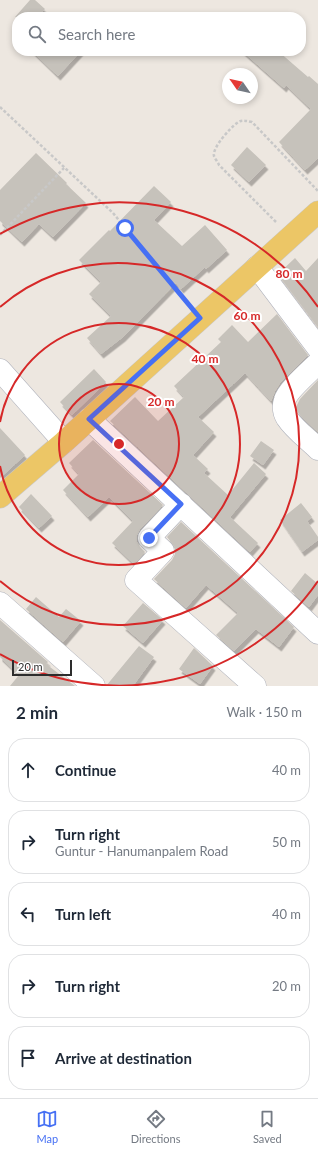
<!DOCTYPE html>
<html lang="en">
<head>
<meta charset="utf-8">
<style>
	:root { --surface:#fff; --page:#f6f6f7; --text:#1f2937; --muted:#747a83; --line:#e0e1e3; --accent:#4670f4 }
	body { margin:0; font-family:Lato,sans-serif; background:var(--page); color:var(--text) }
	.compass { position:absolute; left:222px; top:68px; width:36px; height:36px; border-radius:50%; background:var(--surface); box-shadow:0 2px 6px #0003; rotate:304deg }
	.scale { position:absolute; left:12px; bottom:10px; width:60px; box-sizing:border-box; padding-left:4px; border:2px solid #2d2d2d; border-top:0; font-size:11px; line-height:14px; white-space:nowrap; color:#2d2d2d; -webkit-text-stroke:3px #fff; paint-order:stroke }
	.stop { position:absolute; width:12px; height:12px; margin:-9px; border:3px solid #4670f4; border-radius:50%; background:#fff }
	.stop.end { background:#4670f4; border-color:#fff; box-shadow:0 1px 4px #0008 }
	.list { margin:0; padding:0; list-style:none }
	h2 { display:flex; justify-content:space-between; align-items:center; height:52px; margin:0; padding:0 16px; font-size:17px }
	h2 small { font-size:13px; font-weight:400; color:var(--muted) }
	.list li { display:grid; grid-template-columns:26px 1fr auto; gap:12px; align-items:center; box-sizing:border-box; height:64px; margin:0 8px 8px; padding:0 8px; border:1px solid var(--line); border-radius:16px }
	.list b { display:block; font-size:15px; white-space:nowrap }
	.list p { margin:0; font-size:13px; white-space:nowrap; color:var(--muted) }
	.list em { font-size:13px; font-style:normal; color:var(--muted) }
	.icon { flex:none; width:22px; height:22px; fill:none; stroke:currentColor; stroke-width:2; stroke-linecap:round; stroke-linejoin:round }
	.map { position:relative; flex:none; width:318px; height:686px; overflow:hidden }
	.search { position:absolute; background:var(--surface); box-shadow:0 2px 6px #0003; left:12px; right:12px; top:12px; height:44px; display:flex; align-items:center; gap:10px; box-sizing:border-box; padding:0 14px; border-radius:16px; color:var(--muted); font-size:15px }
	.sheet { height:412px; background:var(--surface) }
	nav { display:flex; justify-content:space-around; align-items:center; box-sizing:border-box; height:56px; border-top:1px solid var(--line); background:var(--surface); font-size:11px; color:var(--muted) }
	nav a { display:grid; justify-items:center; gap:2px }
	nav .on { color:var(--accent) }
	.map>svg:first-child { display:block }
	.building { fill:#c6c2bb; filter:url(#shadow) }
	.lines { fill:none; stroke-linecap:round; stroke-linejoin:round }
	.minor-casing { stroke:#b0b3bc; stroke-width:23 }
	.major-casing { stroke:#c8c8c8; stroke-width:23 }
	.path { stroke:#c8c8c8; stroke-width:2.5; stroke-dasharray:3 2; stroke-linecap:butt }
	.minor { stroke:#fff; stroke-width:22 }
	.major { stroke:#ecc666; stroke-width:22 }
	.route { stroke:#4670f4; stroke-width:5 }
	.ring { fill:none; stroke:#d62828; stroke-width:2 }
	.centre { fill:#d62828; stroke:#fff; stroke-width:2 }
	.ring-label { font-size:12px; text-anchor:middle; font-weight:bold; fill:#d62828; stroke:#fff; stroke-width:4; stroke-linejoin:round; paint-order:stroke }
</style>
</head>
<body>
<div class="map">
<svg width="318" height="686" viewBox="0 0 318 686">
	<defs>
		<filter id="shadow"><feDropShadow dx="2.5" dy="4.5" stdDeviation="0" flood-color="#0004"/></filter>
	</defs>
	<rect width="100%" height="100%" fill="#ede7e0"/>
	<!-- building -->
	<path class="building" d="M 30,0 L 35,0 L 45,9 L 37,17 L 15,17 Z
		M 32,51 L 81,51 L 58,76 Z
		M 242,51 L 278,51 L 308,77 L 309,76 L 318,84 L 318,158 L 305,170 L 279,142 L 311,109 L 286,85 L 284,88 Z
		M 247,147 L 266,165 L 249,182 L 231,165 Z
		M 36,153 L 67,183 L 66,184 L 86,203 L 53,237 L 39,224 L 22,242 L 0,221 L 0,190 Z
		M 154,186 L 171,202 L 154,220 L 182,246 L 205,225 L 227,250 L 206,269 L 205,267 L 181,289 L 176,283 L 123,337 L 101,354 L 87,338 L 111,316 L 89,294 L 101,282 L 79,260 L 109,230 L 110,231 Z
		M 295,258 L 306,271 L 318,258 L 318,327 L 278,274 Z
		M 277,314 L 308,355 L 280,383 L 275,391 L 271,401 L 245,373 L 198,417 L 214,432 L 193,455 L 208,469 L 204,473 L 228,495 L 254,463 L 266,474 L 230,517 L 258,543 L 250,552 L 110,421 L 135,397 L 158,421 L 184,397 L 174,386 L 221,342 L 218,339 L 232,325 L 248,342 Z
		M 94,369 L 106,382 L 72,415 L 60,402 Z
		M 318,380 L 318,432 L 300,415 L 297,411 L 296,407 L 300,399 Z
		M 0,428 L 25,455 L 0,478 Z
		M 93,440 L 163,505 L 140,529 L 137,535 L 137,542 L 140,547 L 145,552 L 134,564 L 112,543 L 133,521 L 109,497 L 88,517 L 63,490 L 79,474 L 69,463 Z
		M 261,441 L 274,450 L 263,465 L 250,456 Z
		M 31,494 L 52,516 L 39,528 L 19,507 Z
		M 301,503 L 312,517 L 307,521 L 318,537 L 318,540 L 302,552 L 280,520 Z
		M 181,522 L 294,627 L 279,647 L 256,629 L 234,651 L 216,635 L 238,613 L 206,585 L 186,608 L 154,579 L 172,560 L 175,554 L 175,547 L 167,537 Z
		M 305,573 L 318,584 L 318,595 L 309,607 L 291,591 Z
		M 36,597 L 59,617 L 66,609 L 81,621 L 63,642 L 26,609 Z
		M 143,603 L 163,620 L 143,643 L 123,626 Z
		M 0,620 L 48,662 L 46,664 L 75,686 L 10,686 L 19,675 L 0,657 Z
		M 139,646 L 154,657 L 138,679 L 133,686 L 106,686 Z
		M 194,648 L 213,666 L 200,684 L 179,669 Z"/>
	<g class="lines">
		<defs>
			<path id="minor" d="M 257,267 L 318,348
				M 318,363 C 310,371 287,391 285,400 C 283,406 284,413 287,418 C 295,430 308,439 318,449
				M 0,370 L 64,442
				M 89,419 L 318,633
				M 181,504 L 149,538 L 163,551 L 136,580 L 255,686
				M 0,603 L 94,686"/>
			<path id="major" d="M 0,497 L 64,442 L 318,212"/>
		</defs>
		<!-- minor casing -->
		<use href="#minor" class="minor-casing"/>
		<!-- major casing -->
		<use href="#major" class="major-casing"/>
		<!-- path -->
		<path class="path" d="M 0,107 L 113,213 L 187,303
			M 276,222 L 219,165 C 218,162 215,159 214,156 C 212,148 230,128 237,123 C 242,119 246,121 252,122 L 318,191
			M 0,235 L 64,168"/>
		<!-- minor -->
		<use href="#minor" class="minor"/>
		<!-- major -->
		<use href="#major" class="major"/>
	</g>
	<g class="lines">
		<!-- route -->
		<path class="route" d="M 125,228 L 200,318 L 89,419 L 181,504 L 149,538"/>
	</g>
	<!-- distance rings -->
	<circle cx="119" cy="444" r="60" fill="#d62828" fill-opacity=".12"/>
	<g class="ring">
		<circle cx="119" cy="444" r="60"/>
		<path d="M0 422A121 121 0 1 1 0 466"/>
		<path d="M0 307A181 181 0 1 1 0 581"/>
		<path d="M318 581A241 241 0 0 1 0 654M0 234A241 241 0 0 1 318 307"/>
	</g>
	<circle cx="119" cy="444" r="6" class="centre"/>
	<g class="ring-label">
		<text x="289" y="278">80 m</text>
		<text x="247" y="320">60 m</text>
		<text x="205" y="363">40 m</text>
		<text x="161" y="406">20 m</text>
	</g>
</svg>
<svg class="compass" viewBox="-18 -18 36 36"><path d="M0-13l5 13h-10z" fill="#e53935"/><path d="M0 13l5-13h-10z" fill="#747a83"/></svg>
<div class="scale">20 m</div>
<div class="stop" style="left:125px;top:228px"></div>
<div class="stop end" style="left:149px;top:538px"></div>
<div class="search"><svg class="icon" aria-label="search" viewBox="0 0 24 24"><circle cx="10" cy="10" r="6"/><path d="M15 15l6 6"/></svg>Search here</div>
</div>
<section class="sheet">
<h2>2 min<small>Walk · 150 m</small></h2>
<ul class="list">
<li><svg class="icon" aria-label="ahead" viewBox="0 0 24 24"><path d="M12 20V5M6 11l6-6 6 6"/></svg><div><b>Continue</b></div><em>40 m</em></li>
<li><svg class="icon" aria-label="right" viewBox="0 0 24 24"><path d="M7 20v-9h11M14 6l5 5-5 5"/></svg><div><b>Turn right</b><p>Guntur - Hanumanpalem Road</p></div><em>50 m</em></li>
<li><svg class="icon" aria-label="left" viewBox="0 0 24 24"><path d="M17 20v-9H6M10 6l-5 5 5 5"/></svg><div><b>Turn left</b></div><em>40 m</em></li>
<li><svg class="icon" aria-label="right" viewBox="0 0 24 24"><path d="M7 20v-9h11M14 6l5 5-5 5"/></svg><div><b>Turn right</b></div><em>20 m</em></li>
<li><svg class="icon" aria-label="arrive" viewBox="0 0 24 24"><path d="M6 21V4h12l-3 4 3 4H6"/></svg><div><b>Arrive at destination</b></div></li>
</ul>
</section>
<nav>
<a class="on"><svg class="icon" aria-label="map" viewBox="0 0 24 24"><path d="M3 6l6-2 6 2 6-2v14l-6 2-6-2-6 2zM9 4v14M15 6v14"/></svg>Map</a>
<a><svg class="icon" aria-label="directions" viewBox="0 0 24 24"><path d="M12 3l9 9-9 9-9-9zM9 14v-3h6M13 9l2 2-2 2"/></svg>Directions</a>
<a><svg class="icon" aria-label="saved" viewBox="0 0 24 24"><path d="M7 4h10v16l-5-4-5 4z"/></svg>Saved</a>
</nav>
</body>
</html>
